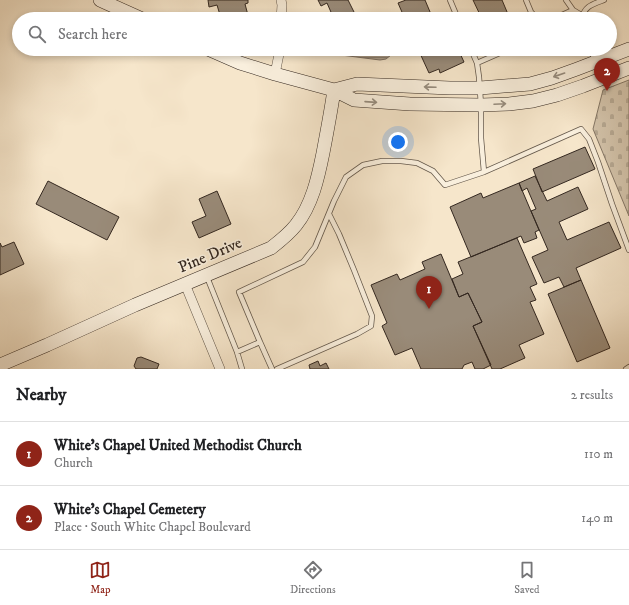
<!DOCTYPE html>
<html lang="en">
<head>
<meta charset="utf-8">
<style>
	:root { --surface:#fff; --page:#f6f6f6; --text:#202124; --muted:#757577; --line:#e0e0e0; --accent:#8f2418 }
	body { margin:0; font-family:"IM FELL DW Pica",serif; background:var(--page); color:var(--text) }
	.you { position:absolute; left:398px; top:142px; width:14px; height:14px; margin:-10px; border:3px solid #fff; border-radius:50%; background:#1a73e8; box-shadow:0 0 0 6px #1a73e833 }
	.badge { display:grid; place-items:center; width:26px; height:26px; border-radius:50%; background:var(--accent); color:#fff; font-size:13px; font-weight:700 }
	.pin { position:absolute; translate:-50% -33px; filter:drop-shadow(0 1px 2px #0008) }
	.pin::after { content:''; position:absolute; top:21px; width:14px; height:12px; background:inherit; clip-path:polygon(0 0,100% 0,50% 100%) }
	.list { margin:0; padding:0; list-style:none }
	h2 { display:flex; justify-content:space-between; align-items:center; height:52px; margin:0; padding:0 16px; font-size:17px }
	h2 small { font-size:13px; font-weight:400; color:var(--muted) }
	.list li { display:grid; grid-template-columns:26px 1fr auto; gap:12px; align-items:center; box-sizing:border-box; height:64px; padding:0 16px; border-top:1px solid var(--line) }
	.list b { display:block; font-size:15px; white-space:nowrap }
	.list p { margin:0; font-size:13px; white-space:nowrap; color:var(--muted) }
	.list em { font-size:13px; font-style:normal; color:var(--muted) }
	.icon { flex:none; width:22px; height:22px; fill:none; stroke:currentColor; stroke-width:2; stroke-linecap:round; stroke-linejoin:round }
	.map { position:relative; flex:none; width:629px; height:369px; overflow:hidden }
	.search { position:absolute; background:var(--surface); box-shadow:0 2px 6px #0003; left:12px; right:12px; top:12px; height:44px; display:flex; align-items:center; gap:10px; box-sizing:border-box; padding:0 14px; border-radius:22px; color:var(--muted); font-size:15px }
	.sheet { height:180px; background:var(--surface) }
	nav { display:flex; justify-content:space-around; align-items:center; box-sizing:border-box; height:56px; border-top:1px solid var(--line); background:var(--surface); font-size:11px; color:var(--muted) }
	nav a { display:grid; justify-items:center; gap:2px }
	nav .on { color:var(--accent) }
	.map>svg:first-child { display:block }
	.cemetery { fill:url(#cemetery-stones); stroke:#847767 }
	.water { fill:url(#water-rules); stroke:#817364 }
	.building { fill:#998b79; stroke:#342820 }
	.lines { fill:none; stroke-linecap:round; stroke-linejoin:round }
	.lane-casing { stroke:#64584b; stroke-width:6 }
	.street-casing { stroke:#64584b; stroke-width:10 }
	.secondary-casing { stroke:#342820; stroke-width:14 }
	.lane { stroke:#f9efdd; stroke-width:4.5 }
	.street { stroke:#f9efdd; stroke-width:9 }
	.secondary { stroke:#f9efdd; stroke-width:13 }
	.oneway { stroke:#968c7e }
	.labels { text-anchor:middle; dominant-baseline:central; stroke-width:3; stroke-linejoin:round; paint-order:stroke }
	.street-label { font-size:16px; fill:#342820; stroke:#f9efdd }
</style>
</head>
<body>
<div class="map">
<svg width="629" height="369" viewBox="0 0 629 369">
	<defs>
		<pattern id="cemetery-stones" width="16" height="16" patternUnits="userSpaceOnUse"><rect width="16" height="16" fill="#d5c6ae"/><path d="M2 7V4a2 2 0 0 1 4 0v3zM10 15v-3a2 2 0 0 1 4 0v3z" fill="#b7aa95"/></pattern>
		<pattern id="water-rules" width="6" height="5" patternUnits="userSpaceOnUse"><rect width="6" height="5" fill="#b4a591"/><path d="M0 2.5h6" fill="none" stroke="#938676"/></pattern>
	</defs>
	<rect width="100%" height="100%" fill="#f6e6cb"/>
	<filter id="stains"><feTurbulence type="fractalNoise" baseFrequency=".005" numOctaves="4"/><feColorMatrix values="0 0 0 0 .2 0 0 0 0 .09 0 0 0 0 .02 0 0 0 .5 -.17"/></filter>
	<radialGradient id="worn" r=".72"><stop offset=".6" stop-color="#630" stop-opacity="0"/><stop offset="1" stop-color="#630" stop-opacity=".3"/></radialGradient>
	<!-- cemetery -->
	<path class="cemetery" d="M 629,80 L 629,216 L 593,129 L 603,90 Z"/>
	<!-- water -->
	<path class="water" d="M 316,49 L 391,49 L 391,55 L 386,59 L 380,60 L 341,55 L 327,54 L 317,52 Z"/>
	<!-- building -->
	<path class="building" d="M 208,0 L 248,0 L 248,3 L 245,4 L 249,19 L 225,19 L 224,13 L 220,15 L 217,5 L 209,7 Z
		M 318,0 L 348,0 L 355,14 L 344,19 L 334,19 L 327,3 L 321,6 Z
		M 406,0 L 425,0 L 433,19 L 405,19 L 398,3 Z
		M 473,0 L 502,0 L 510,19 L 482,19 Z
		M 418,49 L 458,49 L 464,62 L 440,73 L 439,69 L 429,73 Z
		M 585,147 L 595,169 L 542,192 L 533,169 Z
		M 535,176 L 547,201 L 578,187 L 588,209 L 559,222 L 567,240 L 609,222 L 621,248 L 576,268 L 581,280 L 564,287 L 559,277 L 544,283 L 532,257 L 548,250 L 531,211 L 536,209 L 527,188 L 522,191 L 519,183 Z
		M 48,181 L 119,217 L 107,240 L 36,204 Z
		M 519,183 L 539,230 L 535,232 L 537,238 L 524,243 L 521,236 L 471,257 L 450,207 L 481,193 L 483,198 Z
		M 217,191 L 231,224 L 199,238 L 192,222 L 206,216 L 199,199 Z
		M 517,238 L 537,284 L 530,287 L 536,300 L 530,302 L 544,334 L 519,345 L 525,358 L 500,369 L 492,369 L 473,326 L 482,322 L 468,293 L 459,297 L 452,279 L 463,274 L 458,262 Z
		M 14,242 L 24,264 L 0,275 L 0,243 L 2,247 Z
		M 441,254 L 459,297 L 468,293 L 482,322 L 473,326 L 491,365 L 483,369 L 475,369 L 472,362 L 464,365 L 462,369 L 421,369 L 412,348 L 395,355 L 382,326 L 387,323 L 371,285 L 397,274 L 400,280 L 425,269 L 422,262 Z
		M 581,280 L 610,348 L 577,362 L 548,294 Z
		M 141,357 L 159,364 L 157,369 L 136,369 L 134,366 L 137,358 Z
		M 318,361 L 320,366 L 326,363 L 329,369 L 310,369 L 309,365 Z"/>
	<g class="lines">
		<defs>
			<path id="lane" d="M 450,0 L 458,19
				M 526,0 L 531,12 L 538,19
				M 566,0 L 573,10
				M 553,19 L 573,10 L 583,16
				M 582,19 C 584,6 593,4 604,0
				M 591,49 L 595,61
				M 477,63 L 509,49
				M 484,172 L 581,129 L 589,139 L 598,162 L 612,204 L 629,250
				M 207,277 L 237,352 L 242,369
				M 260,342 L 272,369
				M 237,352 L 260,342 L 239,292 L 303,262 L 315,247 L 334,201 L 346,177 L 363,165 L 382,161 L 401,161 L 417,163 L 433,171 L 445,185 L 484,172 L 481,138 L 481,105 L 479,77 L 477,63 L 471,49
				M 277,369 L 357,334 L 371,326 L 372,316 L 354,270 L 339,234 L 329,214
				M 626,369 L 629,367"/>
			<path id="street" d="M 281,0 L 282,5 L 281,19
				M 275,74 L 280,49
				M 185,284 L 220,369"/>
			<path id="secondary" d="M 100,0 L 142,19
				M 208,49 L 240,63 L 275,74 L 334,90 L 354,100 L 410,104 L 481,105 L 509,104 L 533,101 L 557,95 L 583,86 L 629,68
				M 334,90 L 357,84 L 450,88 L 480,88 L 530,84 L 552,78 L 577,69 L 629,49
				M 0,365 L 47,345 L 135,305 L 271,248 C 280,241 289,234 296,225 C 312,205 318,178 323,153 C 327,132 331,111 334,90"/>
		</defs>
		<!-- lane casing -->
		<use href="#lane" class="lane-casing"/>
		<!-- street casing -->
		<use href="#street" class="street-casing"/>
		<!-- secondary casing -->
		<use href="#secondary" class="secondary-casing"/>
		<!-- lane -->
		<use href="#lane" class="lane"/>
		<!-- street -->
		<use href="#street" class="street"/>
		<!-- secondary -->
		<use href="#secondary" class="secondary"/>
	</g>
	<!-- one-way arrows -->
	<defs><path id="oneway-shaft" d="M-6 0H5M1.5-3L5.5 0L1.5 3" fill="none" stroke-width="1.6" stroke-linecap="round" stroke-linejoin="round"/></defs>
	<g class="oneway">
		<use href="#oneway-shaft" transform="translate(559 75) rotate(161)"/>
		<use href="#oneway-shaft" transform="translate(430 87) rotate(-178)"/>
		<use href="#oneway-shaft" transform="translate(371 102) rotate(4)"/>
		<use href="#oneway-shaft" transform="translate(500 104) rotate(-3)"/>
	</g>
	<g class="labels">
		<!-- street labels -->
		<g class="street-label">
			<text transform="translate(210 255) rotate(-23)">Pine Drive</text>
		</g>
	</g>
	<rect width="100%" height="100%" filter="url(#stains)"/>
	<rect width="100%" height="100%" fill="url(#worn)"/>
</svg>
<div class="you"></div>
<div class="pin badge" style="left:429px;top:309px">1</div>
<div class="pin badge" style="left:607px;top:91px">2</div>
<div class="search"><svg class="icon" aria-label="search" viewBox="0 0 24 24"><circle cx="10" cy="10" r="6"/><path d="M15 15l6 6"/></svg>Search here</div>
</div>
<section class="sheet">
<h2>Nearby<small>2 results</small></h2>
<ul class="list">
<li><span class="badge">1</span><div><b>White's Chapel United Methodist Church</b><p>Church</p></div><em>110 m</em></li>
<li><span class="badge">2</span><div><b>White's Chapel Cemetery</b><p>Place · South White Chapel Boulevard</p></div><em>140 m</em></li>
</ul>
</section>
<nav>
<a class="on"><svg class="icon" aria-label="map" viewBox="0 0 24 24"><path d="M3 6l6-2 6 2 6-2v14l-6 2-6-2-6 2zM9 4v14M15 6v14"/></svg>Map</a>
<a><svg class="icon" aria-label="directions" viewBox="0 0 24 24"><path d="M12 3l9 9-9 9-9-9zM9 14v-3h6M13 9l2 2-2 2"/></svg>Directions</a>
<a><svg class="icon" aria-label="saved" viewBox="0 0 24 24"><path d="M7 4h10v16l-5-4-5 4z"/></svg>Saved</a>
</nav>
</body>
</html>
